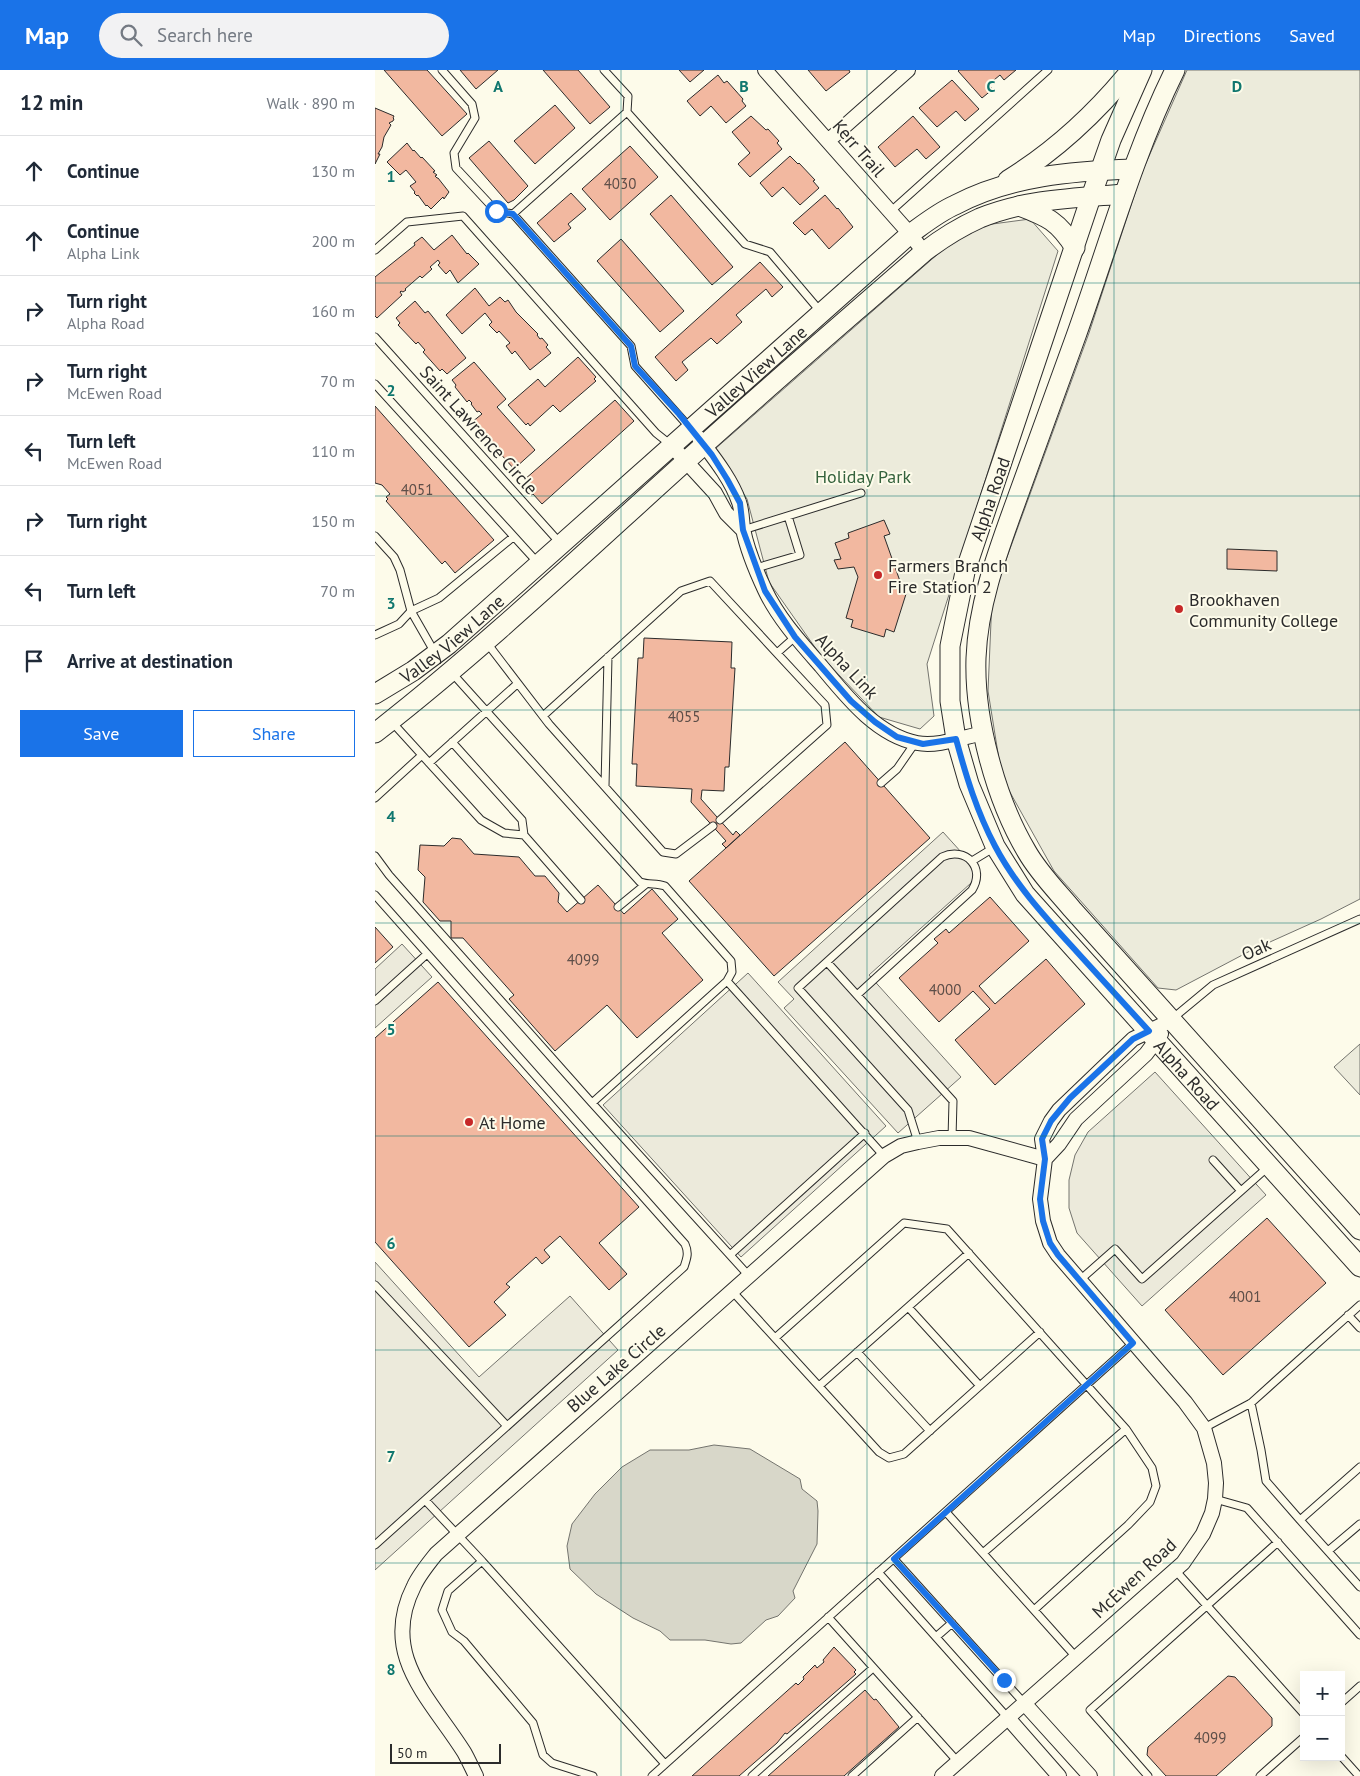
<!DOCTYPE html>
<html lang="en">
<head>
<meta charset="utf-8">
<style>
	:root { --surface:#fff; --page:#f2f2f3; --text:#1f2937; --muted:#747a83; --line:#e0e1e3; --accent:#1a73e8 }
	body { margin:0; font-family:"PT Sans",sans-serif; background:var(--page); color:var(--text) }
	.controls { position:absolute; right:15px; bottom:15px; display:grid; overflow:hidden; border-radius:0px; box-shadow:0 5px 20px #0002 }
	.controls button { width:45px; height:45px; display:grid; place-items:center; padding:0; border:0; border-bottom:1px solid var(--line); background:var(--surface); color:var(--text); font:25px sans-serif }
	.scale { position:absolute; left:15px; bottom:12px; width:111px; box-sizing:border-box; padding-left:5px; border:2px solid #2b2b2b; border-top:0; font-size:14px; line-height:18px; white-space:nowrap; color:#2b2b2b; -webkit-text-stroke:4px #fdfbea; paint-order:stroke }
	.stop { position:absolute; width:15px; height:15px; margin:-11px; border:4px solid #1a73e8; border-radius:50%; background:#fff }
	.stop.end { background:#1a73e8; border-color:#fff; box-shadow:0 1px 5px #0008 }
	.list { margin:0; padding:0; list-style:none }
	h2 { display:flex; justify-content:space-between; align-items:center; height:65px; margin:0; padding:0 20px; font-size:21px }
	h2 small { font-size:16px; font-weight:400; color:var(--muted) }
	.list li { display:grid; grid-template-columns:32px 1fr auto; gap:15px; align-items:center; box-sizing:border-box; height:70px; padding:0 20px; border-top:1px solid var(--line) }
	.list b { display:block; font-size:19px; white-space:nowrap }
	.list p { margin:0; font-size:16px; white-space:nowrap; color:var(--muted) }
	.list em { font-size:16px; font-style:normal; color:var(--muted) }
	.actions { display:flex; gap:10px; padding:15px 20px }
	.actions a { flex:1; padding:11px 0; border:1px solid var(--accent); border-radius:0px; text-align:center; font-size:18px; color:var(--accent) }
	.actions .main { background:var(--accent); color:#fff }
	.icon { flex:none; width:28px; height:28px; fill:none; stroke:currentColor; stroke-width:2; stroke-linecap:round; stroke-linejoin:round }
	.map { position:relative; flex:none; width:985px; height:1706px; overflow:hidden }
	header { display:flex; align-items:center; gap:30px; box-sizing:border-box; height:70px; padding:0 25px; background:var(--accent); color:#fff }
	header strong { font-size:24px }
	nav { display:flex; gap:28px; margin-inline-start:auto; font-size:18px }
	.search { width:350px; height:45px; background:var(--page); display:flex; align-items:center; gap:12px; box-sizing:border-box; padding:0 18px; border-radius:28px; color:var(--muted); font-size:19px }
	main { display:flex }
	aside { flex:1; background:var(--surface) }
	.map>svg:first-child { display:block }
	.green { fill:#ecebdb; stroke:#74746e }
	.parking { fill:#eceadb; stroke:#74746e }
	.water { fill:#d8d7c9; stroke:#74746e }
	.building { fill:#f2b8a0; stroke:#2b2b2b }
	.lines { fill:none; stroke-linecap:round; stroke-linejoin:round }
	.lane-casing { stroke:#2b2b2b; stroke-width:9 }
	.street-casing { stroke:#2b2b2b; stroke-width:16 }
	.secondary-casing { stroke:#2b2b2b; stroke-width:21 }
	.lane { stroke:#fdfbea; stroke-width:7 }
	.street { stroke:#fdfbea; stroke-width:14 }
	.secondary { stroke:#fdfbea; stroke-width:19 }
	.route { stroke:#1a73e8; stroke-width:6 }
	.grid { fill:none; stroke:#0f766e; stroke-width:1; stroke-opacity:0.55 }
	.poi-dot { fill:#c62828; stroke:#fdfbea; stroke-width:2 }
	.labels { text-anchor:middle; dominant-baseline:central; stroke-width:4; stroke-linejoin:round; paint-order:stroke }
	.number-label { font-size:15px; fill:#5d4e48 }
	.street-label { font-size:18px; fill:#2b2b2b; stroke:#fdfbea }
	.park-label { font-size:18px; fill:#34623c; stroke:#fdfbea }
	.poi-label { font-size:18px; fill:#2b2b2b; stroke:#fdfbea; text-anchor:start }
	.grid-label { font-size:16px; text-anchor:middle; font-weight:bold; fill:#0f766e; stroke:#fdfbea; stroke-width:4; stroke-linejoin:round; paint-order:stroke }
</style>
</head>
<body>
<header>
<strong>Map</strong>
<div class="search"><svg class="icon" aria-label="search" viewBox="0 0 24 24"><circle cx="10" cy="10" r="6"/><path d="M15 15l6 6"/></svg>Search here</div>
<nav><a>Map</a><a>Directions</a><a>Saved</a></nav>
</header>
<main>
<aside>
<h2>12 min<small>Walk · 890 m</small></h2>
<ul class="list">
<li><svg class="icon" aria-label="ahead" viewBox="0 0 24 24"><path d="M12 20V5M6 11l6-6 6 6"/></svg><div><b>Continue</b></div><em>130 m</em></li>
<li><svg class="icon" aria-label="ahead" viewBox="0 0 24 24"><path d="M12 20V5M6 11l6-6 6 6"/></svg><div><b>Continue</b><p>Alpha Link</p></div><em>200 m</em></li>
<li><svg class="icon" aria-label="right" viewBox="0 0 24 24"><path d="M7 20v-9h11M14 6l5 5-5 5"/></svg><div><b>Turn right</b><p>Alpha Road</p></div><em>160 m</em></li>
<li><svg class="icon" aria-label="right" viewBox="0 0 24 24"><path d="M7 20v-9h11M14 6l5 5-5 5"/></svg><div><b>Turn right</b><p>McEwen Road</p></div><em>70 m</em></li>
<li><svg class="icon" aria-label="left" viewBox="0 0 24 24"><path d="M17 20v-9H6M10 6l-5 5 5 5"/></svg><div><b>Turn left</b><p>McEwen Road</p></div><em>110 m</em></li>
<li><svg class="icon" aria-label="right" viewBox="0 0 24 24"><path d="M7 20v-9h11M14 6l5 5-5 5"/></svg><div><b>Turn right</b></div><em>150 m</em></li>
<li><svg class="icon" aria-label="left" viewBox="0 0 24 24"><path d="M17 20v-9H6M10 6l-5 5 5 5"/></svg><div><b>Turn left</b></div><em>70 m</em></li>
<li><svg class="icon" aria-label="arrive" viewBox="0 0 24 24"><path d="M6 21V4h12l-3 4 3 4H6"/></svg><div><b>Arrive at destination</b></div></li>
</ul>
<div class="actions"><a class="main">Save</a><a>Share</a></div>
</aside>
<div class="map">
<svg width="985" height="1706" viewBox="0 0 985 1706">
	<rect width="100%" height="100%" fill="#fdfbea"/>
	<!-- green -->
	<path class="green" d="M 812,0 L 985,0 L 985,829 L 946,849 L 875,881 L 801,920 L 783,918 L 679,801 L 627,708 L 613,621 L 617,528 L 714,263 L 767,102 Z
		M 655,149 L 683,181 L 552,594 L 559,646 L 545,659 L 504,647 L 446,586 L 394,512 L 372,429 L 340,379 L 572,176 L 610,155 Z
		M 985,974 L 985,1025 L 959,997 Z"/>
	<!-- parking -->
	<path class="parking" d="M 568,762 L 606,804 L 494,905 L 586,1007 L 523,1063 L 409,938 L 419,929 L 403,912 Z
		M 27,874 L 57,907 L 0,958 L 0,899 Z
		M 373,903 L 511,1056 L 366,1187 L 228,1035 Z
		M 780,1002 L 891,1125 L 767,1236 L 702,1163 L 694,1138 L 694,1110 L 700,1085 L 713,1062 Z
		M 0,1192 L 104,1307 L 195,1226 L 243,1280 L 0,1500 Z"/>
	<!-- water -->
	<path class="water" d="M 339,1375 L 375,1379 L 425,1409 L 427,1419 L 442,1431 L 443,1441 L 442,1474 L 418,1521 L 420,1528 L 403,1546 L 391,1550 L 366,1573 L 356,1574 L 330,1570 L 295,1570 L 285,1561 L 258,1548 L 221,1524 L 195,1499 L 192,1476 L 197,1454 L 220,1424 L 247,1397 L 275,1380 L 314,1380 Z"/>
	<!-- building -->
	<path class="building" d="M 9,0 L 52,0 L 92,44 L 67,66 Z
		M 85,0 L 123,0 L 101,19 Z
		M 168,0 L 203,0 L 235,37 L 215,54 Z
		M 304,0 L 329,0 L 315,12 Z
		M 433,0 L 474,0 L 475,2 L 451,21 Z
		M 584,0 L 641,0 L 629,10 L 625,5 L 613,15 L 618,19 L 607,28 L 583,1 Z
		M 343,5 L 349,13 L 352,11 L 368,29 L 367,31 L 371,36 L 351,53 L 336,36 L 325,46 L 312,31 Z
		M 577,10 L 604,39 L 590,51 L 581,41 L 562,57 L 544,38 Z
		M 180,35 L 200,58 L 160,94 L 139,71 Z
		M 0,38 L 19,46 L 18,48 L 19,49 L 18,51 L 14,53 L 16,55 L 9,67 L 7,77 L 3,84 L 5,84 L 0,94 Z
		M 376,46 L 391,60 L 393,59 L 404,71 L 402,73 L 407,79 L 375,107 L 363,94 L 375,83 L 357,62 Z
		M 538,46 L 565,77 L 551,89 L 542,79 L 520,97 L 503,77 Z
		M 114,71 L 153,116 L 139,130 L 133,133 L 94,88 Z
		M 32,73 L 38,81 L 39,80 L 46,88 L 47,87 L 60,101 L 58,102 L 62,105 L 60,106 L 62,108 L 63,108 L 74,122 L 69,129 L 68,127 L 56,139 L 52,135 L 51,136 L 43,125 L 42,126 L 39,123 L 40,122 L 35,116 L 41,112 L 31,100 L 25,105 L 12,92 Z
		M 255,76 L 283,107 L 235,150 L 207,119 Z
		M 415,86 L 423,94 L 424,93 L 440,110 L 438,111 L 444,118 L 425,135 L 408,117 L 397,127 L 385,113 Z
		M 196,123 L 211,139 L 193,154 L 196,158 L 179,172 L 162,153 Z
		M 296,125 L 358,197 L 337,215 L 275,144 Z
		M 450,125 L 462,139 L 463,138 L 478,157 L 454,179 L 437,159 L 430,165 L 418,153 Z
		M 77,165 L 92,184 L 93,183 L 104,194 L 83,213 L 75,200 L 71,204 L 63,195 L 65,193 L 63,190 L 55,197 L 57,199 L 47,208 L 45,206 L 30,219 L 31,220 L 28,222 L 26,221 L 25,222 L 27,225 L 2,248 L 0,246 L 0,207 L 40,175 L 39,173 L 47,167 L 59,180 Z
		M 246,169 L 309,241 L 285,262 L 222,191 Z
		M 385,192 L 408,217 L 397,227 L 391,219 L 361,245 L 367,252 L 342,274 L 336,268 L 307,292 L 313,300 L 301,311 L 280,287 Z
		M 100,218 L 114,236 L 125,227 L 130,232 L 133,230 L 141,242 L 163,264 L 162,265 L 165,269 L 167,268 L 173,275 L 171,277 L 176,283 L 155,300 L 140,281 L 137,284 L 131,276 L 135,273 L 124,261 L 122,263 L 114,255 L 117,252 L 110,243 L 87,264 L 71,245 Z
		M 40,231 L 50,243 L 53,241 L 91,288 L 72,304 L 67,299 L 65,301 L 48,282 L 50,280 L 43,272 L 41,274 L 23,255 L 25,253 L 21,248 Z
		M 203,287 L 221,307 L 219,309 L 221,311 L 185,342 L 178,335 L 155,356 L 153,353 L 151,355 L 133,335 L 163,309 L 170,317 Z
		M 99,292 L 131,329 L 122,337 L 160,380 L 139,399 L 97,352 L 107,344 L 104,341 L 102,342 L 96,334 L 97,333 L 94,330 L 92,332 L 80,317 L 81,315 L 77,310 Z
		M 240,330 L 259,351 L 167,434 L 158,424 L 156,425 L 152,421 L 154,419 L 149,414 L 151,412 L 149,410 Z
		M 0,336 L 119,470 L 80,503 L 70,491 L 67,494 L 11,431 L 13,429 L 11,427 L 15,424 L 7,415 L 0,413 Z
		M 509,450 L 515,464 L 509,466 L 526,514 L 523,522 L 531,524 L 519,562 L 511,559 L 509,567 L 476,557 L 478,550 L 471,548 L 483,507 L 479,497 L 463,499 L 459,490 L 466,489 L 460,473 L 474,468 L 473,463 Z
		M 852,479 L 902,481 L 902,501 L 852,499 Z
		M 269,568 L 357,572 L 356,598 L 360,598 L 354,697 L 350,697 L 349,721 L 327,720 L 326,729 L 358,765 L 361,761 L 365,765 L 351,778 L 347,774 L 351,771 L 316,732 L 317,719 L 261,716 L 262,694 L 257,694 L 263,588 L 268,588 Z
		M 470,672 L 555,768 L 399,906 L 314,811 Z
		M 77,768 L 86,769 L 99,784 L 144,787 L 160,806 L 170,806 L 184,823 L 183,832 L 192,842 L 223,815 L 249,844 L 277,819 L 303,849 L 287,863 L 328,910 L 262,968 L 232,935 L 180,981 L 134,929 L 139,925 L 88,868 L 76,868 L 76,851 L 65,851 L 48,832 L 50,807 L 43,800 L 45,775 L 69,776 Z
		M 615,827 L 654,871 L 604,916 L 620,934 L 671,889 L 710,934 L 620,1015 L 580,970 L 615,939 L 598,921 L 564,952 L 524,908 L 563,873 L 559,869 L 571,859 L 574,863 Z
		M 0,857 L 18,877 L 0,893 Z
		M 63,912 L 264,1137 L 224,1173 L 252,1204 L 234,1220 L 185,1166 L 169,1180 L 175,1187 L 167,1194 L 161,1187 L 131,1214 L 135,1217 L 119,1232 L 131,1245 L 94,1277 L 0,1172 L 0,968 Z
		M 892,1148 L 951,1213 L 848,1305 L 790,1240 Z
		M 459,1577 L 481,1600 L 479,1602 L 481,1604 L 412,1664 L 410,1663 L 402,1673 L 364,1706 L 317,1706 L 421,1613 L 423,1615 L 429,1609 L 428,1607 L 440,1595 L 442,1598 L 449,1592 L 448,1590 Z
		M 853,1606 L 860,1607 L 897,1648 L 897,1656 L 841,1706 L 791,1706 L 772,1685 L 773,1677 Z
		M 490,1620 L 499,1630 L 501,1629 L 524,1657 L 469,1706 L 393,1706 Z"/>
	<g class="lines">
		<defs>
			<path id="lane" d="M 67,0 L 97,34 L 100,48 L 79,83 L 81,98 L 121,141 L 138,144 L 256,276 L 260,296 L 315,358
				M 229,0 L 253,26 L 252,42 L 370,174 L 395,182 L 445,241
				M 515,142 L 673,0
				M 138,144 L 252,42
				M 0,180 L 32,152 L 88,146 L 281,363 L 296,375
				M 0,267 L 185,473
				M 0,314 L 163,493
				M 368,460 L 486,423
				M 0,466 L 19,487 L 25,500 L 36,541 L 64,528 L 138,467
				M 381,498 L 425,485 L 413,446
				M 0,565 L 24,554 L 36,541 L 60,583
				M 112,573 L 174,654 L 288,782 L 301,784 L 338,756
				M 402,583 L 420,567
				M 77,603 L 265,812 C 274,815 281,813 290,816 L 356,891 L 357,902 L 352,911 L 217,1033 L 374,1206
				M 168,646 L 306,521 L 335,511 L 450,635 L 452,655 L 345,750
				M 16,651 L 106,750 L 129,763 L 149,765 L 206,830
				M 77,672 L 147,750 L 149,765
				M 54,693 L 142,614
				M 506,713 L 522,699 L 540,673
				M 230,716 L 233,587
				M 0,728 L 47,685
				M 0,786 L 14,805 L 217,1033
				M 597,791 L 620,777
				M 0,825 L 310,1174 C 314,1183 312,1188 309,1197 L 0,1475
				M 243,837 L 271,814
				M 452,892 L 578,1031 L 577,1068
				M 352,911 L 509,1086
				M 482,925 L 597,820 C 611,798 591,776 567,787 L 423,918 L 533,1040 L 543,1072
				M 0,931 L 52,884
				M 797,949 L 838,915 L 985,849
				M 838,1090 L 866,1121
				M 355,1185 L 490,1063
				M 705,1210 L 740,1179 L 767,1209 L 893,1097
				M 0,1215 L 132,1356
				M 357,1221 L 504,1382 L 514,1388 L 529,1384 L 665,1262
				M 533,1237 L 605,1316
				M 973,1245 L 985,1258
				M 400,1268 L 529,1153 L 572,1159 L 751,1359 L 777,1398 L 781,1416 L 775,1432 L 753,1455 L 659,1540
				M 482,1282 L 555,1361
				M 444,1316 L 594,1183
				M 876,1333 L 886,1380 L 891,1411 L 925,1450
				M 829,1358 L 876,1333 L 985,1235
				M 985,1397 L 925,1450 L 985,1517
				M 840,1429 L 872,1438 L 985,1565
				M 50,1430 L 107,1491 L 73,1521 L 67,1540 L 77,1562 L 89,1571 L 158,1653 L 168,1685 L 177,1693 L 218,1706
				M 571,1442 L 701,1587
				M 953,1481 L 985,1454
				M 608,1483 L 751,1359
				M 519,1489 L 649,1633
				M 107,1491 L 290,1694
				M 800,1500 L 929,1644
				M 503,1502 L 633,1648
				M 453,1547 L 583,1692
				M 561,1567 L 577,1553
				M 966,1633 L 985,1616
				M 966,1686 L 984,1706
				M 277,1706 L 758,1273
				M 377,1706 L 498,1598
				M 477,1706 L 543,1647
				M 773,1706 L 715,1640 L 903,1472
				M 885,1706 L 929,1667"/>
			<path id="street" d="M 390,0 L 535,164 L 549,182
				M 453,71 L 533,0
				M 324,368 C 339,388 356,409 364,432 C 367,440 367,450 368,459 C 372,479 381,501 390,520 C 403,548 425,572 446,596 C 471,626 501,665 542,673 C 563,677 588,667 609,663
				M 296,375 L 340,423 L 351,443 L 368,460
				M 670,1089 L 684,1074 L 701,1049 L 771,984 L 786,964
				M 649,1633 L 715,1706
				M 633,1648 L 684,1706
				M 101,1706 C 97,1698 93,1689 89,1682 C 55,1628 4,1585 39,1516 C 44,1505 53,1494 61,1484 L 509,1086 L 526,1076 L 543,1072 L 564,1068 L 594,1068 L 670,1089
				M 567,1706 L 808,1493 L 828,1464 L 837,1443 L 840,1429 L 841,1413 L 839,1393 L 829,1358 L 810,1332 L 683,1185 L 675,1173 L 668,1151 L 665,1129 L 670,1089 L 667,1069 L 676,1051 L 684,1040 L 758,969 L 797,950"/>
			<g id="secondary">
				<path id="s1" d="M 767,0 L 736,70 L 716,127 L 590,502 L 575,576 L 575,631 L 581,669 L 594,714 L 620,776 L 650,824 L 985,1197"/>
				<path d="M 800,0 C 758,85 733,177 701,266 C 682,318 663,371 644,423 C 625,476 603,531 601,588 C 599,650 621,730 652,782 C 664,803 682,821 697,839 L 985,1160"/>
				<path d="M 633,110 C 680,81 721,43 756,0"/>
				<path d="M 644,136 C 673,147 683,151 700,178"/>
				<path id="s2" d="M 0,624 L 38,601 L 74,574 L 535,164 C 549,154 564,142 580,135 C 635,106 697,101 758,99"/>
				<path d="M 0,663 C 108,579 208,484 310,392 C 388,321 469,252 549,182 C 566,169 585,157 605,148 C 651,129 701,128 749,124"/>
			</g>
		</defs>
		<!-- lane casing -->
		<use href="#lane" class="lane-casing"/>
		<!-- street casing -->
		<use href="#street" class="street-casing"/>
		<!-- secondary casing -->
		<use href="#secondary" class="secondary-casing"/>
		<!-- lane -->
		<use href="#lane" class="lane"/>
		<!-- street -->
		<use href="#street" class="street"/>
		<!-- secondary -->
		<use href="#secondary" class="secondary"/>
	</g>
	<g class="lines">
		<!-- route -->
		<path class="route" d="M 121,141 L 138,144 L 256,276 L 260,296 L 304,344 L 337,385 L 352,409 L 365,433 L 368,460 L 390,521 L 420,567 L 476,631 L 500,652 L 522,667 L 548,674 L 581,669 C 591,706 602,742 620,776 C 641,816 672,849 702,882 C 726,908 750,935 774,961 L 758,969 L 695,1028 L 676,1051 L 667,1069 L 670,1089 L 665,1129 L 668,1151 L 675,1173 L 683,1185 L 758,1273 L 519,1489 L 629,1610"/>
	</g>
	<!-- grid -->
	<path class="grid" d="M 246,0 L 246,1706M 492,0 L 492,1706M 739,0 L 739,1706M 0,213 L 985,213M 0,426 L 985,426M 0,640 L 985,640M 0,853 L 985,853M 0,1066 L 985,1066M 0,1280 L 985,1280M 0,1493 L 985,1493"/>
	<!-- markers -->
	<g class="poi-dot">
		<circle cx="503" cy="505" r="5"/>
		<circle cx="804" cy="539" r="5"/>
		<circle cx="94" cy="1052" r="5"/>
	</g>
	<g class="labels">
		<!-- number labels -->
		<g class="number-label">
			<text x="245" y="113">4030</text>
			<text x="42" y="419">4051</text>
			<text x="309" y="646">4055</text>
			<text x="208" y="889">4099</text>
			<text x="570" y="919">4000</text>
			<text x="870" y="1226">4001</text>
			<text x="835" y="1667">4099</text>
		</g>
		<!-- street labels -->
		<g class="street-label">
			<text transform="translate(484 78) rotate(49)">Kerr Trail</text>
			<text stroke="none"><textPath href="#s2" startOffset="500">Valley View Lane</textPath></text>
			<text transform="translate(104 360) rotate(48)">Saint Lawrence Circle</text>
			<text transform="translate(615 429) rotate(-71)">Alpha Road</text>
			<text stroke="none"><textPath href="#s2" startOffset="95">Valley View Lane</textPath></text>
			<text transform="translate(472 596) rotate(47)">Alpha Link</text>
			<text transform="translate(881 879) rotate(-24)">Oak</text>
			<text stroke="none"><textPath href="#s1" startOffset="1115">Alpha Road</textPath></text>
			<text transform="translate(241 1298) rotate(-41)">Blue Lake Circle</text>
			<text transform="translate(759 1508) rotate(-43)">McEwen Road</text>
		</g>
		<!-- park labels -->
		<g class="park-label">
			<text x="488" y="406">Holiday Park</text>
		</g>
		<!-- poi labels -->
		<g class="poi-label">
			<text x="513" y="495">Farmers Branch<tspan x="513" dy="21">Fire Station 2</tspan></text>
			<text x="814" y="529">Brookhaven<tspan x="814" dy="21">Community College</tspan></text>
			<text x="104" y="1052">At Home</text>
		</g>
	</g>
	<g class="grid-label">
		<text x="123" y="22">A</text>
		<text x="369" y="22">B</text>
		<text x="616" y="22">C</text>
		<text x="862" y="22">D</text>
		<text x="16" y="112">1</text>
		<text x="16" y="326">2</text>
		<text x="16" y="539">3</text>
		<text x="16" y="752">4</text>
		<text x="16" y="965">5</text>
		<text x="16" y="1179">6</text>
		<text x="16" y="1392">7</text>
		<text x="16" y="1605">8</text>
	</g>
</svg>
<div class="controls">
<button>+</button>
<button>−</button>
</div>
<div class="scale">50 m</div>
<div class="stop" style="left:121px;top:141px"></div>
<div class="stop end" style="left:629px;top:1610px"></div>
</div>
</main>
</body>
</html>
